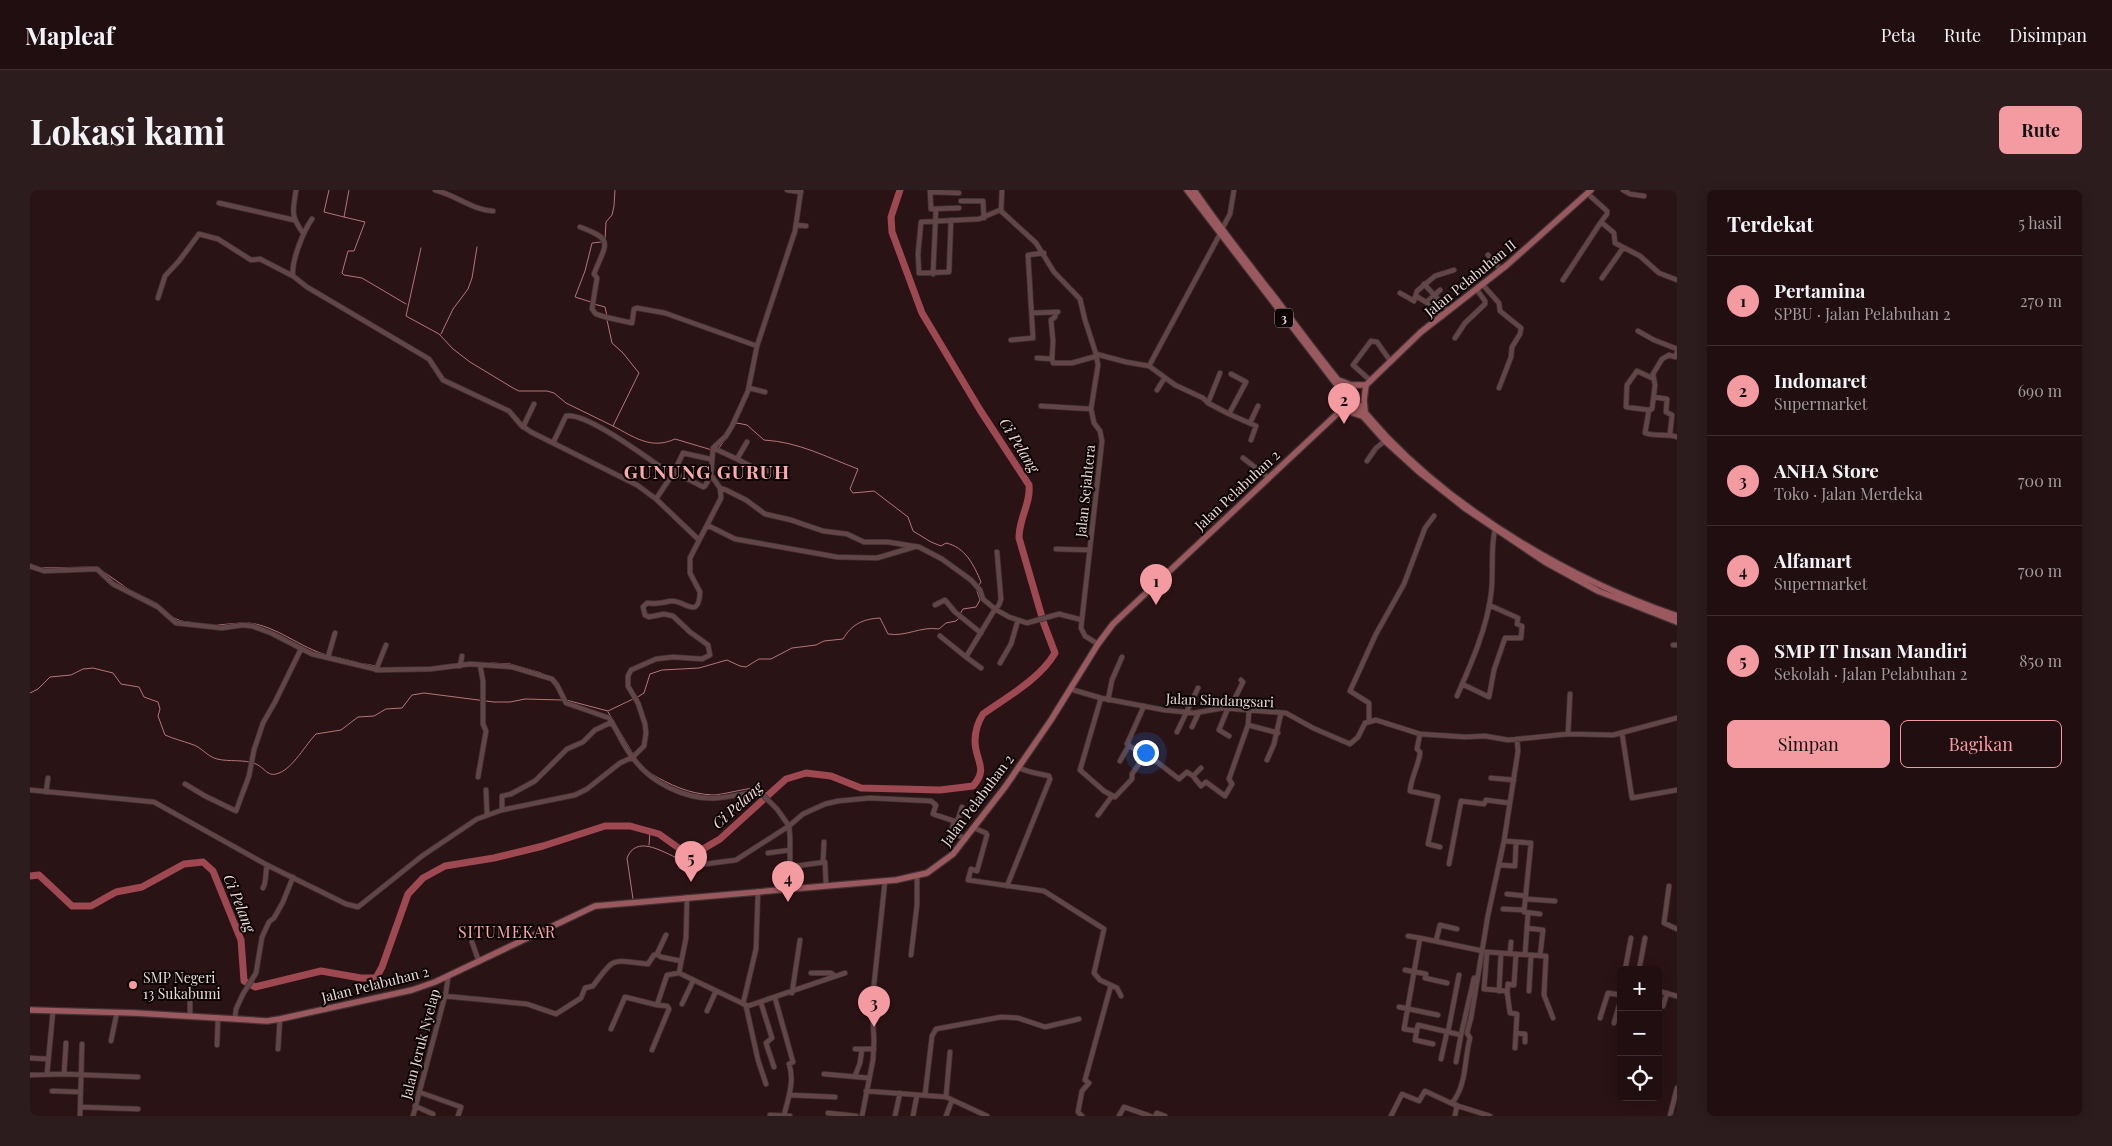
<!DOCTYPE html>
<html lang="id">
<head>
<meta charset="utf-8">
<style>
	:root { --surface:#200e10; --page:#2d1c1e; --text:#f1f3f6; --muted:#a29c9f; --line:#3d2e30; --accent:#f49aa1 }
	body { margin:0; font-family:"Playfair Display",serif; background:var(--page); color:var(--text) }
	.controls { position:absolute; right:15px; bottom:15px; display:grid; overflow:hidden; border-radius:8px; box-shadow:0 2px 12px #0003 }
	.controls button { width:45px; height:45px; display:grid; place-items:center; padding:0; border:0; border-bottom:1px solid var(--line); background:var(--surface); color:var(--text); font:25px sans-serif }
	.you { position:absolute; left:1115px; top:562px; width:18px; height:18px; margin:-12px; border:4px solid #fff; border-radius:50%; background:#1a73e8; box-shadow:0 0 0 8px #1a73e833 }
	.badge { display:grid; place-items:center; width:32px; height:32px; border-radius:50%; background:var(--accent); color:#111; font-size:16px; font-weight:700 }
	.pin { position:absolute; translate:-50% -41px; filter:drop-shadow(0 1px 2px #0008) }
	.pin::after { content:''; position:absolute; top:26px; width:18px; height:15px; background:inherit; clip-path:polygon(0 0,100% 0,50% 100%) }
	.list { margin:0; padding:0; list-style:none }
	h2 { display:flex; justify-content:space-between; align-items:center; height:65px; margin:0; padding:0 20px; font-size:21px }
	h2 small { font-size:16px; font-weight:400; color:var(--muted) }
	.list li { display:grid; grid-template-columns:32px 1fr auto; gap:15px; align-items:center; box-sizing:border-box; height:90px; padding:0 20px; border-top:1px solid var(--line) }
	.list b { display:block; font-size:19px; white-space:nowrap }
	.list p { margin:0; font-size:16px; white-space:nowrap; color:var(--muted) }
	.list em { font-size:16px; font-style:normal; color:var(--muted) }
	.actions { display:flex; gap:10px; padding:15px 20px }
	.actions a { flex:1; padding:11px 0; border:1px solid var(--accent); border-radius:8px; text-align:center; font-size:18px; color:var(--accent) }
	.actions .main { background:var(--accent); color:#111 }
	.icon { flex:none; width:28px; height:28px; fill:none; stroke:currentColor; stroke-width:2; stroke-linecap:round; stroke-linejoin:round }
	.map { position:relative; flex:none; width:1647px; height:926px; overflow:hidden; border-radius:8px }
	header { display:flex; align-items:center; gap:30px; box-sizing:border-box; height:70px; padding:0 25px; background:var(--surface); border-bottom:1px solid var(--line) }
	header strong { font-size:24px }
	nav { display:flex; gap:28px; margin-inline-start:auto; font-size:18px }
	.intro { display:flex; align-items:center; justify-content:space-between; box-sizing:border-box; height:120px; padding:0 30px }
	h1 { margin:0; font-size:35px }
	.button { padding:12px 22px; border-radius:8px; background:var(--accent); color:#111; font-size:18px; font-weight:700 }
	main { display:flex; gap:30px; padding:0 30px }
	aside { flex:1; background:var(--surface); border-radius:8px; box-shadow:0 2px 12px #0003 }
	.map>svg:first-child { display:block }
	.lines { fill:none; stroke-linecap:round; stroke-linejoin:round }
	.stream { stroke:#b5747a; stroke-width:1 }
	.river { stroke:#9e4851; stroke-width:7 }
	.minor-casing { stroke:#413132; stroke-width:6 }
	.major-casing { stroke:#413132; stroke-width:8 }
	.minor { stroke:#614547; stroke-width:4.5 }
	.major { stroke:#99595e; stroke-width:5.5 }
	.poi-dot { fill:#f49aa1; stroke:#0c0404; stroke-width:2 }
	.labels { text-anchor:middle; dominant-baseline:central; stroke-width:4; stroke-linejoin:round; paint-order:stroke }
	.shield { fill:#0c0404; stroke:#a79999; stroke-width:1 }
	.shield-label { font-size:12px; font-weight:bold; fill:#ead9d9 }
	.street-label { font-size:14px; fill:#ead9d9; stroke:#0c0404 }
	.poi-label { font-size:14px; fill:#ead9d9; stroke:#0c0404; text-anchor:start }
	.water-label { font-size:15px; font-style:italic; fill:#f5dbdc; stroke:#0c0404 }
	.quarter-label { font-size:16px; letter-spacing:1px; fill:#fda8ae; stroke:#0c0404 }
	.district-label { font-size:19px; font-weight:bold; letter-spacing:1px; fill:#fda8ae; stroke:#0c0404 }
</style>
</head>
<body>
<header>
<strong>Mapleaf</strong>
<nav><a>Peta</a><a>Rute</a><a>Disimpan</a></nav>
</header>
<div class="intro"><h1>Lokasi kami</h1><a class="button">Rute</a></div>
<main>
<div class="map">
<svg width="1647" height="926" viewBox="0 0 1647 926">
	<rect width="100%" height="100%" fill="#2a1315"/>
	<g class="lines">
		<!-- stream -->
		<path class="stream" d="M 299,0 L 294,22 L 314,27
			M 319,0 L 314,27 L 335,32 L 324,61 L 318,61 L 312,83 L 314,85 L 332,88 L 376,114
			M 575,50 L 576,32 L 582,25 L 584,16 L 585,0
			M 391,58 L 376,126 L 409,144 L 423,159 L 440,172 L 483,198 L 489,201 L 517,201 L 524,203 L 536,213 L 583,236
			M 561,112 L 545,107 L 555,81 L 562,53 L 571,52
			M 564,114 L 575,117 L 577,126
			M 577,130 L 582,153 L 593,163 L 609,183 L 583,236 C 604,247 621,260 645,249 L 682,260
			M 411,144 L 423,119 L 438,99 L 442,88 L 447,57
			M 704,236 L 707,233 L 717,235 L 734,250 C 769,252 796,267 828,279 L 820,299 L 823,303 L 844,301 L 878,327 L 883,341 L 901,352 L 911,356 L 916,353 C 935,357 944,375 951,392 L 949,395
			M 689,258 L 694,251
			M 10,378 L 66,377
			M 71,380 L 98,399 L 128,414
			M 930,424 L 933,419 L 946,417 L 950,410 L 947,401
			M 144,428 L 151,431 L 172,434
			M 218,433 C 246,435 270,458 297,465
			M 188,435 L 211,433
			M 301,466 L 326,472
			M 461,473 L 480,474 L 511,483
			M 335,474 L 346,476
			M 0,503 L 8,499 L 20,487 L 41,485 L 53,479 L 63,478 L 83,483 L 91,494 L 109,497 L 114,507 L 128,512 L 130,519 L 128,526 L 135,545 C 144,549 153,551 161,554 C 172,557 176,566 187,569 C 199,572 214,569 226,574 C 235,578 238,588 249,583 C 263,578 276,554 286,544 L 311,540 L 328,527 L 344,526 L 356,519 L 372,518 L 382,505 L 394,503 L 464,512 L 480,512 L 495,509 L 532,510
			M 606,508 L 614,503 L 620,484 L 632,480 L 669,478 L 697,470 L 710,476 L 716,477 L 729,469 L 741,469 L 762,458 L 786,455 L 794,451 L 813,449 C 822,434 833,429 850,428 L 858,444 C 876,447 891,436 909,439 L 916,433 L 926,431 L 929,428
			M 536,510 L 578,521 L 603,509
			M 578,522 L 603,564
			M 620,583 C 640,595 659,604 683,605 C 693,605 724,596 729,598 C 733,599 735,603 738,606
			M 619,655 L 620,642
			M 603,709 L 597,668 C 606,645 631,661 645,667 L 646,673 L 652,678 L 670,677"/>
		<!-- river -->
		<path class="river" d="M 0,686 L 9,685 L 42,716 L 61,716 L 86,702 L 112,697 L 154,674 L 173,672 L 183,681 L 211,750 L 214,791 L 225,797 L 291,781 L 331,788 L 346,788 L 352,777 L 378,704 L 393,688 L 415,676 L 464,668 L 513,656 L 575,636 L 600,636 L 629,644 L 650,659 L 660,662 L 673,659 L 690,649 L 756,589 L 776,583 L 801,586 L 831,598 L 910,600 L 943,596 C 959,578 945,571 945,551 C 945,542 948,532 953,524 C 977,507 1010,489 1025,463 L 1014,434 L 989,348 C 989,327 1001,314 999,295 L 950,220 L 892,123 L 862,42 L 861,27 L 870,0"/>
		<defs>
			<path id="minor" d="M 266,0 C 263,21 260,25 273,43
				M 405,0 C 426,5 442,20 463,21
				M 757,0 L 771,2
				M 900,0 L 901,19 L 929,18
				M 972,0 L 971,21 L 1006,53 L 1024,82 L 1050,109 L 1055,130 L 1066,164 L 1068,175 L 1061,219 L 1064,233 L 1070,241 L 1072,251 L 1051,438 L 1055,446 L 1068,454
				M 1593,0 L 1600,4 L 1614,6
				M 900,2 L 929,3
				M 1558,4 L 1577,21 L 1577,24 L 1571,32 L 1584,43 L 1585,53 L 1610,66 L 1629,83 L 1647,90
				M 931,11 L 953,11 L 954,28
				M 189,13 L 264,30
				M 282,29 C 274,40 261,71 263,86 L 277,97 L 399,169 L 413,190 L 479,221 L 491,235 L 501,242 L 607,295 L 626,309 L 669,350
				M 921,30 L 919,82 L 889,83 L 888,64 L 891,32 L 949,29 L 970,20
				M 766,35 L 776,36
				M 550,37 C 585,50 576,53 564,84 L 567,88 L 562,119 L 566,124 L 575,127 L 602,133 L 604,119 L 607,118 L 635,123 L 727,156
				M 1192,39 L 1200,24 L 1204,0
				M 1458,65 L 1471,80
				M 903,84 L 906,19
				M 1572,88 L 1593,58
				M 1533,90 L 1571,32
				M 1394,94 L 1419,121
				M 1453,95 L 1469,113 L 1470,121 L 1491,138 L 1490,144 L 1482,157 L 1481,167 L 1469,198
				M 1370,103 L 1384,111 L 1387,101 L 1405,86 L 1424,80
				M 1386,106 L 1407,119 L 1412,127
				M 128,108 L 135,86 L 149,71 L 169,44 L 188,49 L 221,70 L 230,69 L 263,86
				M 1397,112 L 1410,100
				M 1002,123 L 1028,122
				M 1608,141 L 1624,150 L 1647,159
				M 1425,148 L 1435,133 L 1455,114 L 1455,111 L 1447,100
				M 981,150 L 1003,148 L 998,65 L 1014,63
				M 1066,164 L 1096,172 L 1119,176 L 1190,44
				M 1007,168 L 1022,169 L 1023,173 L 1042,173 L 1067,166
				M 1022,169 L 1023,151 L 1021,130 L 1025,127 L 1026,123
				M 1119,176 L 1145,195 L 1173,208 L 1178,213 L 1199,224 L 1226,236 L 1221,250
				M 1622,188 L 1607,181 L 1597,195 L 1596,217 L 1619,220 L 1622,219 L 1625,195 L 1623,184 L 1632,169 L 1639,165 L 1645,167 L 1647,162
				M 1341,191 L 1323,175 L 1341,151 L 1347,152 L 1361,172
				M 719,198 L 735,202
				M 1127,200 L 1134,189
				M 1624,207 L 1637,209 L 1636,222 L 1642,225 L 1640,244
				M 1178,213 L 1190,183
				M 1011,216 L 1061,219
				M 1619,220 L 1615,243 C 1626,247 1636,243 1647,247
				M 1199,224 L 1216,192 L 1201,184
				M 1220,233 L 1228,216
				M 493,237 L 504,214
				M 523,253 L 536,226 C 555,222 610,263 628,275 C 642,283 658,288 673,297 L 675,296 L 681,285
				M 683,258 L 707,269 L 717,252
				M 1213,268 L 1239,288
				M 707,269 L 726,279 L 732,279 L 748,284
				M 1337,271 L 1346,258 L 1355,251
				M 690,298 L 696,300 L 716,310 L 735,324 L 761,330 L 793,341 L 817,344 L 834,352 L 858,352 L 889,357 L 912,369 L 941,390 L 950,400 L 953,409 L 965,419 L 969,415 L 971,409 L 967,362
				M 626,309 L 644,282 L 653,263 L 680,269
				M 677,335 L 705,349 L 807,367 L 847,368 L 884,357
				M 1026,359 L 1060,360
				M 0,376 L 14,381 L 67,379 L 83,394 L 128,417 L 146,433 L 192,438 L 213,435 L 222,436 L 241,443 L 282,464 L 349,480 L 401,479 L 440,474 L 482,477 L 522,489 L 527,495 L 536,513 L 579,528 C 588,541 593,556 603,568 C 621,593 656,610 687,608 C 699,607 712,604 725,602 L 731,603 L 747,619 L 759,636 L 760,647 L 760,698
				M 905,415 L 915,410 L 925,422 L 951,443
				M 910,446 L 936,467
				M 1643,455 L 1647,455
				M 298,467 L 305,443
				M 970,473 L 981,454 L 988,430
				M 430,476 L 432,466
				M 951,478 L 936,467 L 965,419 L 979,427 L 997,433 L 1029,424 L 1052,430
				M 346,480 L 356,455
				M 1432,494 L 1459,507 L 1464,480 L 1475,448 L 1491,448 L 1492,436 L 1487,434 L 1488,428 L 1459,415
				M 1040,499 L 1071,508 L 1134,520 L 1164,523 L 1193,518 L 1256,523 L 1283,538 L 1320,554 L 1328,547 L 1335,533 L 1346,530 L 1390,544 L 1436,547 L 1455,546 L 1478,550 L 1538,544 L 1583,545 L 1647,528
				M 1427,506 C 1441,474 1457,438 1461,404 C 1464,383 1460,361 1465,339
				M 1071,508 L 1050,580 L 1074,601 L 1085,607 L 1102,589 L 1102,584 L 1111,571
				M 1078,510 L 1082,490 L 1092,467
				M 1114,516 L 1097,554 L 1111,564 L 1127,572 L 1149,589 L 1157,582 L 1163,586
				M 1198,518 L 1189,540 L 1199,546
				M 1200,518 L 1213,492 L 1211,490
				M 1339,531 L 1339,513 L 1320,501 L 1346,444 L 1374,394 L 1395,338 L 1404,326
				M 1218,535 L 1248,543
				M 1162,537 L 1169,522
				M 1147,542 L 1168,498
				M 1592,543 L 1602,608 L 1647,600
				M 1390,544 L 1387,559 L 1390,562 C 1390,572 1381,587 1380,601 L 1408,607 L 1398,654 L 1410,657
				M 1538,544 L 1540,504
				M 1487,549 L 1488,561 L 1474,651 L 1501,653 L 1494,722 L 1510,724
				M 1237,570 L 1244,554 L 1251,523
				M 1090,571 L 1099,555
				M 1171,578 L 1163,586 L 1171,596 L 1176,592 L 1195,606 L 1202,594 L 1199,589 L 1218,535 L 1219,520
				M 448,587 L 456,541 L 453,534 L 453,491 L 450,475
				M 1461,588 L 1484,590
				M 155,594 L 175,606 L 206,621 L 219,586 L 224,560 L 233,533 L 245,512 L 271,459
				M 0,600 L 124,612 L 237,675 L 316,714 L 328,717 L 392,666 L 447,629 L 472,620 L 545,605 L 557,599 L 590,573 L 603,567 L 614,556 L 616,543 L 615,534 L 608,513 L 598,496 L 598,486 L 601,480 L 626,469 L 643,467 L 672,469 L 680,465 L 678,455 L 660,442 L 643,426 L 634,424 L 619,427 L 615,425 L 613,417 L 617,413 C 621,413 625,414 629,413 C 634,413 637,411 642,411 C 655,411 669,430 670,402 L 660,383 L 660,368 L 691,308 L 690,298 L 681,285 L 683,258 L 696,246 L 702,236 L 718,201 L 727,156 L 765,41 L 771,0
				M 456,600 L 457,624
				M 16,602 L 18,588
				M 472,620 L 472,606 L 481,604 L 505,591 L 537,559 L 553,552 L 565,540 L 582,532
				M 1068,625 L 1082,606
				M 924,632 L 921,642 L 936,649
				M 944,638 L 956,643 L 957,645 L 947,681 L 941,679 L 938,690 L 1014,701 L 1074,739 L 1064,783 L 1070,790 L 1087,798 L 1091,806
				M 738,663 L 760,660
				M 793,672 L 794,652
				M 653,673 L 660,676 L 706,670 L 759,636 L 773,624 L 795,614 L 808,611 L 840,608 L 901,611 L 906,615 L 903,624 L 927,632 L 932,617
				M 1419,674 L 1431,611 L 1454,614 L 1456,610 L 1479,613
				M 1470,675 L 1485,676 L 1486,652
				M 759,677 L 795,672 L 796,695
				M 977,696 L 1020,589 L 1019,586 C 1008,583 998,583 988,577
				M 1639,696 L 1634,733 L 1647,739
				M 233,698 C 237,691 235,683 237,675
				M 1477,704 L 1496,706
				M 1496,709 L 1525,711
				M 1473,719 L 1494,720
				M 1497,738 L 1513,740 L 1510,766
				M 636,745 L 627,764 L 631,767 L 651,771
				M 1378,746 L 1390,748
				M 1406,751 L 1410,735 L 1427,739
				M 442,752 L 449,772
				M 1480,764 L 1481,752
				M 881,765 L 887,715 L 887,687
				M 1495,765 L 1498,723
				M 1375,780 L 1396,784 L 1395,788 L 1417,793
				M 1595,780 L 1601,748
				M 1609,780 L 1615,748
				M 649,783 L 718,816 L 815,783
				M 781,783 L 801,783 L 805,786
				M 1469,801 L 1471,763
				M 1499,801 L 1501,765
				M 1628,801 L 1647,806
				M 762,803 L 770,750
				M 1477,804 L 1478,794 L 1484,795 L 1486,764
				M 414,806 L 497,814 L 526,824 L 551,808 L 555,798 L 563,796 C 586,764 582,771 618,774 L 624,765 L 627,764
				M 745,808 L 763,872 L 759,874 C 765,890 758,910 754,925
				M 731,813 L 742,848 L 736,853 L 744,877
				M 652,814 L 663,791
				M 713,814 L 726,759 L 728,701
				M 716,816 L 728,870 L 736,894
				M 1633,816 L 1637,803
				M 1369,817 L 1408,825
				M 677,821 L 686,801
				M 160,826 L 160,790
				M 205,828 L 206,819 L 213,804 L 226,783 L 232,747 L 239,732 L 244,728 L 253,712 L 263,687
				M 1570,828 L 1578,803 L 1591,805
				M 1584,833 L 1591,809
				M 581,839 L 595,807 L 627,815 L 637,785 L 649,783 L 656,748 L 657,707
				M 1386,841 L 1374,839 L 1390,748 L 1453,761
				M 1418,842 L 1429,785
				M 1486,843 L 1495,844 L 1495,852
				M 1431,845 L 1444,788
				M 81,851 L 87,822
				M 1403,854 L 1385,850 L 1388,835 L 1431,845 L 1426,872
				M 187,855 L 188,827
				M 1485,858 L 1487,824 L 1480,823 L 1477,801 L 1454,799 L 1457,762 L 1516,766 L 1514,805 L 1523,828
				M 248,859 L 250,829
				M 825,859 L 844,859
				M 622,860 L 639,819 L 637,816 L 627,815
				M 0,868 L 17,869
				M 1411,869 L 1417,842
				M 17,884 L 23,821
				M 34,884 L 36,853
				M 794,884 L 839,888
				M 0,885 L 34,884 L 108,887
				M 825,886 L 830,873 L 832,859
				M 22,901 L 50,902
				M 836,901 L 916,907 L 957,926
				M 389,902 L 431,917 L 428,926
				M 760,905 L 805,907
				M 895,905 L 902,846 L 906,839 L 971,827 L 988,828 L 1015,837 L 1049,829
				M 916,907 L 920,862
				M 1422,913 C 1437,895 1434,870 1440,848 L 1437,843 L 1441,828 L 1458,725 L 1474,651
				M 385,916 L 403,924
				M 50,917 L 108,919
				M 798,923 L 826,926
				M 740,925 L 760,926
				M 50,926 L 52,854
				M 383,926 L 416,802 L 418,788
				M 832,926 L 843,870 L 844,851 L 842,813 L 855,691
				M 865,926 L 870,903
				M 883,926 L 887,905
				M 916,926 L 922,910
				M 1052,926 L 1048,922 L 1052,901 L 1059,893 L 1055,890 L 1081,795
				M 1089,926 L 1094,917 L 1120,926
				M 1125,926 L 1127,923 L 1135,926
				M 1361,926 L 1372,904 L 1389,911 L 1395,901 L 1425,915 L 1460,926
				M 1425,926 L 1427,915
				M 1640,926 L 1647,898"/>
			<path id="major" d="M 1157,0 L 1320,212 L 1355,251 L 1388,281 L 1436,319 L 1515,372 L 1568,401 L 1647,432
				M 1164,0 C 1190,38 1218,73 1246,109 C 1281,156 1317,204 1357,247 C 1433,326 1544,391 1647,426
				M 1311,191 L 1321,195 L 1336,195
				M 1336,195 L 1391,142 L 1477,75 L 1561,0
				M 1307,198 L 1310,210 L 1308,223
				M 1335,220 L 1334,210 L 1336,195
				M 0,820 L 105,823 L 237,831 L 250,829 L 382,800 L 405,792 L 565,716 L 866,690 L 897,683 L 923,664 L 975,597 L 1021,530 L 1068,454 L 1083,434 L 1308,223 L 1317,221 L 1332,226"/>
		</defs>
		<!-- minor casing -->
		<use href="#minor" class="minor-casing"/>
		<!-- major casing -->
		<use href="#major" class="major-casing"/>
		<!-- minor -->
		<use href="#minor" class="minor"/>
		<!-- major -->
		<use href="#major" class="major"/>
	</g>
	<!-- markers -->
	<circle class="poi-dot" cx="103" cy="795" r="5"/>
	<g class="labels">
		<!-- shield labels -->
		<rect class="shield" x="1245" y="118.5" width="18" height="19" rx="4"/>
		<g class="shield-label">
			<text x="1254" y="128">3</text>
		</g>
		<!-- street labels -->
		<g class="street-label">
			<text transform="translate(1440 88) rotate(-39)">Jalan Pelabuhan II</text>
			<text transform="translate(1207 300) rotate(-43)">Jalan Pelabuhan 2</text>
			<text transform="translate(1055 301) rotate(-84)">Jalan Sejahtera</text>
			<text transform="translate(1190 510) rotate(2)">Jalan Sindangsari</text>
			<text transform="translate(947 610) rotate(-53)">Jalan Pelabuhan 2</text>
			<text transform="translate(345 794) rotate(-14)">Jalan Pelabuhan 2</text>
			<text transform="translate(390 854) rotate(-75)">Jalan Jeruk Nyelap</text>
		</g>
		<!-- poi labels -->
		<g class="poi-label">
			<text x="113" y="787">SMP Negeri<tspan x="113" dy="16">13 Sukabumi</tspan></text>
		</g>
		<!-- water labels -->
		<g class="water-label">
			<text transform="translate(990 255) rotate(58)">Ci Pelang</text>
			<text transform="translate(707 615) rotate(-42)">Ci Pelang</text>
			<text transform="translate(210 713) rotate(68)">Ci Pelang</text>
		</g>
		<!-- quarter labels -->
		<g class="quarter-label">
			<text x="477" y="741">SITUMEKAR</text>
		</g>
		<!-- district labels -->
		<g class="district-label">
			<text x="677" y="281">GUNUNG GURUH</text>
		</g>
	</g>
</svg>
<div class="controls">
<button>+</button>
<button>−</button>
<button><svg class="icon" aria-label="locate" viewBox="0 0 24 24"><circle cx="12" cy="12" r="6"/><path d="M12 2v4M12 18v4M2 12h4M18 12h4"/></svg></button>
</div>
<div class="you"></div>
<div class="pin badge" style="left:1126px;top:415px">1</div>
<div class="pin badge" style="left:1314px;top:234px">2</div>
<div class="pin badge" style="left:844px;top:837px">3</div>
<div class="pin badge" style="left:758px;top:712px">4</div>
<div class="pin badge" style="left:661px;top:692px">5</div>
</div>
<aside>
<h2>Terdekat<small>5 hasil</small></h2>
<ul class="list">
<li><span class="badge">1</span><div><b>Pertamina</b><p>SPBU · Jalan Pelabuhan 2</p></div><em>270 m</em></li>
<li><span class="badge">2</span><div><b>Indomaret</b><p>Supermarket</p></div><em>690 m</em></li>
<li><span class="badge">3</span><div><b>ANHA Store</b><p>Toko · Jalan Merdeka</p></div><em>700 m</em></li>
<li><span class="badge">4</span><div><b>Alfamart</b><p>Supermarket</p></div><em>700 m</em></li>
<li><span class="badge">5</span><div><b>SMP IT Insan Mandiri</b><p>Sekolah · Jalan Pelabuhan 2</p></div><em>850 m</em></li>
</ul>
<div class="actions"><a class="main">Simpan</a><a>Bagikan</a></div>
</aside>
</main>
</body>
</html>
